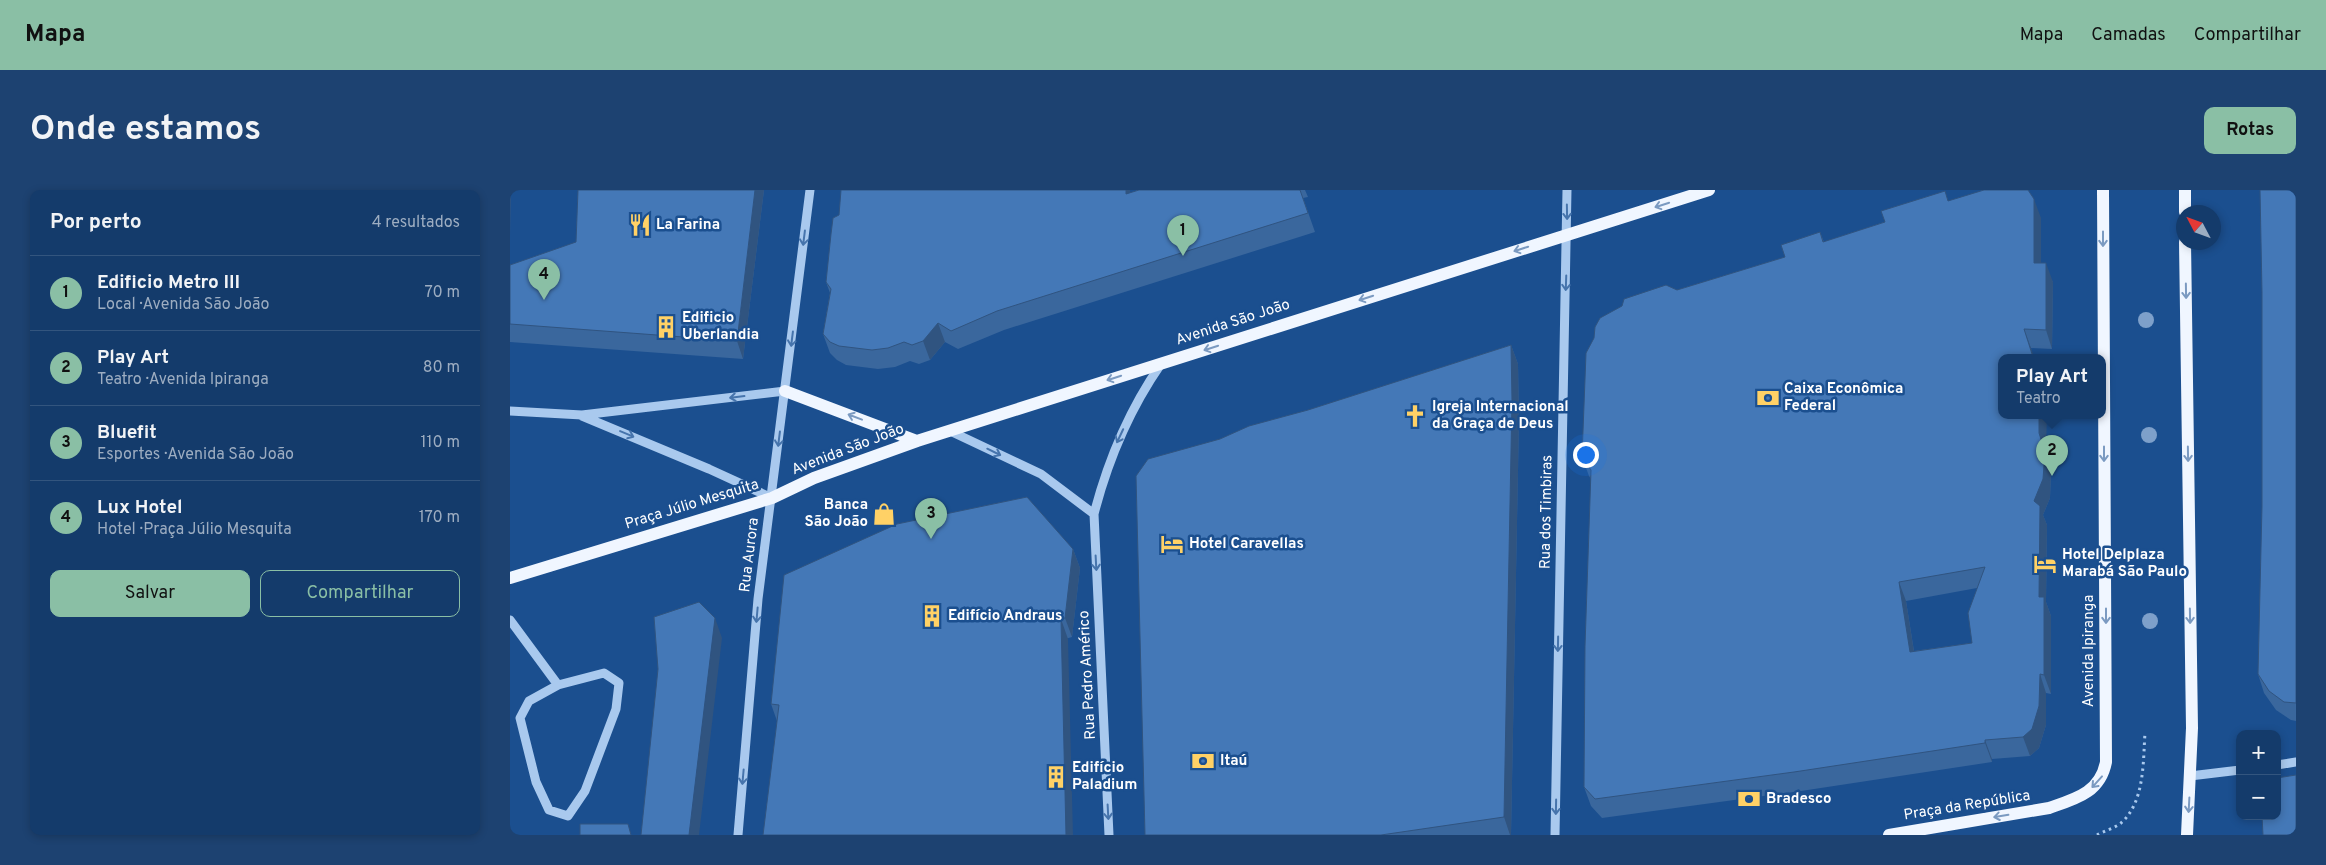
<!DOCTYPE html>
<html lang="pt">
<head>
<meta charset="utf-8">
<style>
	:root { --surface:#143b6b; --page:#1d4271; --text:#f1f3f6; --muted:#9dadc1; --line:#33557e; --accent:#8abfa5 }
	body { margin:0; font-family:Overpass,sans-serif; background:var(--page); color:var(--text) }
	.controls { position:absolute; right:15px; bottom:15px; display:grid; overflow:hidden; border-radius:10px; box-shadow:0 2px 8px #0003 }
	.controls button { width:45px; height:45px; display:grid; place-items:center; padding:0; border:0; border-bottom:1px solid var(--line); background:var(--surface); color:var(--text); font:25px sans-serif }
	.compass { position:absolute; left:1666px; top:15px; width:45px; height:45px; border-radius:50%; background:var(--surface); box-shadow:0 2px 8px #0003; rotate:311deg }
	.you { position:absolute; left:1075px; top:264px; width:18px; height:18px; margin:-12px; border:4px solid #fff; border-radius:50%; background:#1a73e8; box-shadow:0 0 0 8px #1a73e833 }
	.badge { display:grid; place-items:center; width:32px; height:32px; border-radius:50%; background:var(--accent); color:#111; font-size:16px; font-weight:700 }
	.pin { position:absolute; translate:-50% -41px; filter:drop-shadow(0 1px 2px #0008) }
	.pin::after { content:''; position:absolute; top:26px; width:18px; height:15px; background:inherit; clip-path:polygon(0 0,100% 0,50% 100%) }
	.popup { position:absolute; left:1488px; top:164px; width:108px; height:65px; box-sizing:border-box; display:grid; place-content:center; border-radius:10px; background:var(--surface); filter:drop-shadow(0 1px 4px #0005); font-size:16px; white-space:nowrap; color:var(--muted) }
	.popup b { font-size:19px; color:var(--text) }
	.popup::after { content:''; position:absolute; left:50%; top:100%; margin-left:-10px; border:10px solid transparent; border-top-color:var(--surface) }
	.list { margin:0; padding:0; list-style:none }
	h2 { display:flex; justify-content:space-between; align-items:center; height:65px; margin:0; padding:0 20px; font-size:21px }
	h2 small { font-size:16px; font-weight:400; color:var(--muted) }
	.list li { display:grid; grid-template-columns:32px 1fr auto; gap:15px; align-items:center; box-sizing:border-box; height:75px; padding:0 20px; border-top:1px solid var(--line) }
	.list b { display:block; font-size:19px; white-space:nowrap }
	.list p { margin:0; font-size:16px; white-space:nowrap; color:var(--muted) }
	.list em { font-size:16px; font-style:normal; color:var(--muted) }
	.actions { display:flex; gap:10px; padding:15px 20px }
	.actions a { flex:1; padding:11px 0; border:1px solid var(--accent); border-radius:10px; text-align:center; font-size:18px; color:var(--accent) }
	.actions .main { background:var(--accent); color:#111 }
	.map { position:relative; flex:none; width:1786px; height:645px; overflow:hidden; border-radius:10px }
	header { display:flex; align-items:center; gap:30px; box-sizing:border-box; height:70px; padding:0 25px; background:var(--accent); color:#111 }
	header strong { font-size:24px }
	nav { display:flex; gap:28px; margin-inline-start:auto; font-size:18px }
	.intro { display:flex; align-items:center; justify-content:space-between; box-sizing:border-box; height:120px; padding:0 30px }
	h1 { margin:0; font-size:35px }
	.button { padding:12px 22px; border-radius:10px; background:var(--accent); color:#111; font-size:18px; font-weight:700 }
	main { display:flex; gap:30px; padding:0 30px }
	aside { flex:1; background:var(--surface); border-radius:10px; box-shadow:0 2px 8px #0003 }
	.map>svg:first-child { display:block }
	.lines { fill:none; stroke-linecap:round; stroke-linejoin:round }
	.path { stroke:#a9c9ee; stroke-width:3; stroke-dasharray:2.5 4; stroke-linecap:butt }
	.minor { stroke:#a9c9ee; stroke-width:9 }
	.major { stroke:#f0f6ff; stroke-width:12 }
	.tree { fill:#7ea0ca }
	.wall { fill:#3a679d; fill-rule:evenodd }
	.shaded-wall { fill:#305480 }
	.building { fill:#4478b7; stroke:#305480; fill-rule:evenodd }
	.oneway { stroke:#7b9ac1 }
	.oneway2 { stroke:#4674ac }
	.labels { text-anchor:middle; dominant-baseline:central; stroke-width:5; stroke-linejoin:round; paint-order:stroke }
	.poi-label { font-size:15px; font-weight:bold; fill:#fff; stroke:#1b4f8f; text-anchor:start }
	.street-label { font-size:15px; fill:#fff; stroke:#1b4f8f }
</style>
</head>
<body>
<header>
<strong>Mapa</strong>
<nav><a>Mapa</a><a>Camadas</a><a>Compartilhar</a></nav>
</header>
<div class="intro"><h1>Onde estamos</h1><a class="button">Rotas</a></div>
<main>
<aside>
<h2>Por perto<small>4 resultados</small></h2>
<ul class="list">
<li><span class="badge">1</span><div><b>Edificio Metro III</b><p>Local · Avenida São João</p></div><em>70 m</em></li>
<li><span class="badge">2</span><div><b>Play Art</b><p>Teatro · Avenida Ipiranga</p></div><em>80 m</em></li>
<li><span class="badge">3</span><div><b>Bluefit</b><p>Esportes · Avenida São João</p></div><em>110 m</em></li>
<li><span class="badge">4</span><div><b>Lux Hotel</b><p>Hotel · Praça Júlio Mesquita</p></div><em>170 m</em></li>
</ul>
<div class="actions"><a class="main">Salvar</a><a>Compartilhar</a></div>
</aside>
<div class="map">
<svg width="1786" height="645" viewBox="0 0 1786 645">
	<rect width="100%" height="100%" fill="#1b4f8f"/>
	<g class="lines">
		<!-- path -->
		<path class="path" d="M 1587,645 C 1594,641 1605,638 1611,633 C 1635,612 1633,571 1635,543"/>
		<!-- minor -->
		<path class="minor" d="M 0,221 L 72,225 L 275,201
			M 72,226 L 199,279 L 262,308
			M 440,241 L 531,284 L 584,324
			M 0,430 L 48,495
			M 94,483 L 109,493 L 106,519 L 75,601 L 58,626 L 39,620 L 26,592 L 10,528 L 19,511 L 48,495 Z
			M 1767,575 L 1786,572
			M 1680,586 L 1730,580
			M 228,645 L 248,409 L 300,0
			M 599,645 L 584,324 C 598,270 619,220 651,174
			M 1045,645 L 1057,0"/>
		<!-- major -->
		<path class="major" d="M 1675,0 L 1675,22
			M 1675,52 L 1682,538 L 1677,645
			M 275,201 L 407,251
			M 0,388 L 262,308 L 304,288 L 407,251 L 1199,0
			M 1379,645 L 1539,618 C 1565,609 1590,603 1596,572 L 1593,0"/>
	</g>
	<!-- trees -->
	<g class="tree">
		<circle cx="1636" cy="130" r="8"/>
		<circle cx="1639" cy="245" r="8"/>
		<circle cx="1640" cy="431" r="8"/>
	</g>
	<!-- wall -->
	<path class="wall" d="M 254,0 L 233,169 L 0,152 L 0,75 Z
		M 629,0 L 795,0 L 798,7 L 793,8 L 805,42 L 494,140 L 448,159 L 435,152 L 420,170 L 409,174 L 400,171 L 385,177 L 368,179 L 336,175 L 327,170 L 320,163 L 313,144 L 320,103 L 316,92 Z
		M 1786,0 L 1786,531 L 1781,530 L 1766,520 L 1754,503 L 1748,484 Z
		M 1438,11 L 1531,28 L 1531,73 L 1543,92 L 1542,159 L 1521,158 L 1536,262 L 1541,281 L 1540,308 L 1533,325 L 1537,335 L 1536,412 L 1541,426 L 1541,504 L 1536,503 L 1536,535 L 1529,558 L 1520,566 L 1482,569 L 1482,572 L 1291,601 L 1092,628 L 1081,616 L 1074,597 L 1081,289 L 1079,286 L 1072,267 L 1167,100 L 1275,67 L 1310,42 L 1314,52 ZM 1467,398 L 1462,453 L 1404,461 L 1396,411 Z
		M 1001,155 L 1008,174 L 1009,229 L 1001,645 L 635,645 L 710,249 Z
		M 563,359 L 570,378 L 562,447 L 267,531 L 261,514 Z"/>
	<!-- shaded-wall -->
	<path class="shaded-wall" d="M 0,0 L 1,0 L 0,47 Z
		M 245,0 L 254,0 L 233,169 L 227,151 Z
		M 616,0 L 620,0 L 623,23 L 616,4 Z
		M 1524,9 L 1531,28 L 1531,92 L 1524,73 Z
		M 1536,73 L 1543,92 L 1542,159 L 1536,140 Z
		M 428,133 L 435,152 L 420,170 L 413,151 Z
		M 1514,139 L 1521,158 L 1524,167 L 1523,167 Z
		M 1001,155 L 1008,174 L 1009,229 L 1001,645 L 1000,645 L 994,627 Z
		M 1529,225 L 1537,225 L 1536,262 L 1541,281 L 1540,308 L 1533,325 L 1537,335 L 1536,412 L 1541,426 L 1541,504 L 1534,485 L 1529,407 L 1524,311 L 1529,243 Z
		M 563,359 L 570,378 L 562,447 L 555,428 Z
		M 1389,392 L 1396,411 L 1407,481 L 1400,462 Z
		M 205,428 L 212,448 L 189,645 L 179,645 Z
		M 551,429 L 558,449 L 563,645 L 556,645 Z
		M 1530,484 L 1536,503 L 1536,535 L 1529,558 L 1520,566 L 1513,547 Z
		M 1475,550 L 1482,569 L 1482,572 L 1475,553 Z"/>
	<!-- building -->
	<path class="building" d="M 68,0 L 245,0 L 227,151 L 0,134 L 0,75 L 66,52 Z
		M 331,0 L 616,0 L 616,4 L 629,0 L 790,0 L 798,23 L 487,121 L 441,141 L 428,133 L 413,151 L 402,155 L 394,152 L 378,158 L 362,160 L 329,156 L 320,152 L 313,144 L 321,99 L 316,92 L 321,44 L 323,28 L 329,25 Z
		M 1474,0 L 1518,0 L 1524,9 L 1524,73 L 1536,73 L 1536,140 L 1514,139 L 1523,167 L 1492,167 L 1492,225 L 1529,225 L 1529,243 L 1535,262 L 1533,289 L 1524,311 L 1530,316 L 1529,407 L 1534,407 L 1534,485 L 1530,484 L 1529,516 L 1522,539 L 1513,547 L 1475,550 L 1475,553 L 1284,582 L 1085,609 L 1074,597 L 1075,456 L 1081,280 L 1072,267 L 1076,163 L 1084,148 L 1085,137 L 1090,128 L 1112,116 L 1114,109 L 1156,95 L 1167,100 L 1275,67 L 1271,55 L 1310,42 L 1313,52 L 1375,32 L 1371,21 L 1435,1 L 1438,11 ZM 1475,377 L 1458,423 L 1462,453 L 1400,462 L 1389,392 Z
		M 1750,0 L 1786,0 L 1786,513 L 1774,512 L 1759,501 L 1748,484 L 1752,316 L 1752,103 Z
		M 1001,155 L 1002,210 L 994,627 L 871,645 L 635,645 L 626,286 L 638,269 L 710,249 L 739,236 L 798,220 Z
		M 517,307 L 563,359 L 555,428 L 551,429 L 556,645 L 253,645 L 269,515 L 261,514 L 274,385 L 387,334 Z
		M 189,412 L 205,428 L 179,645 L 131,645 L 148,479 L 144,427 Z
		M 1786,585 L 1786,645 L 1753,645 L 1752,626 L 1767,626 L 1767,588 Z
		M 70,634 L 118,634 L 121,645 L 70,645 Z"/>
	<!-- one-way arrows -->
	<defs><path id="oneway-shaft" d="M-6 0H5M1.5-3L5.5 0L1.5 3" fill="none" stroke-width="1.6" stroke-linecap="round" stroke-linejoin="round" transform="scale(1.25)"/></defs>
	<g class="oneway">
		<use href="#oneway-shaft" transform="translate(1152 15) rotate(162)"/>
		<use href="#oneway-shaft" transform="translate(1593 49) rotate(90)"/>
		<use href="#oneway-shaft" transform="translate(1011 59) rotate(162)"/>
		<use href="#oneway-shaft" transform="translate(1676 101) rotate(89)"/>
		<use href="#oneway-shaft" transform="translate(856 108) rotate(162)"/>
		<use href="#oneway-shaft" transform="translate(701 158) rotate(162)"/>
		<use href="#oneway-shaft" transform="translate(604 188) rotate(162)"/>
		<use href="#oneway-shaft" transform="translate(345 227) rotate(-159)"/>
		<use href="#oneway-shaft" transform="translate(1594 264) rotate(90)"/>
		<use href="#oneway-shaft" transform="translate(1678 264) rotate(89)"/>
		<use href="#oneway-shaft" transform="translate(1596 426) rotate(90)"/>
		<use href="#oneway-shaft" transform="translate(1680 426) rotate(89)"/>
		<use href="#oneway-shaft" transform="translate(1587 592) rotate(132)"/>
		<use href="#oneway-shaft" transform="translate(1679 615) rotate(93)"/>
		<use href="#oneway-shaft" transform="translate(1491 626) rotate(171)"/>
	</g>
	<g class="oneway2">
		<use href="#oneway-shaft" transform="translate(1057 22) rotate(89)"/>
		<use href="#oneway-shaft" transform="translate(294 48) rotate(97)"/>
		<use href="#oneway-shaft" transform="translate(1056 93) rotate(92)"/>
		<use href="#oneway-shaft" transform="translate(282 149) rotate(97)"/>
		<use href="#oneway-shaft" transform="translate(227 207) rotate(173)"/>
		<use href="#oneway-shaft" transform="translate(117 244) rotate(23)"/>
		<use href="#oneway-shaft" transform="translate(610 246) rotate(115)"/>
		<use href="#oneway-shaft" transform="translate(269 249) rotate(97)"/>
		<use href="#oneway-shaft" transform="translate(484 262) rotate(26)"/>
		<use href="#oneway-shaft" transform="translate(586 373) rotate(87)"/>
		<use href="#oneway-shaft" transform="translate(247 425) rotate(95)"/>
		<use href="#oneway-shaft" transform="translate(1048 454) rotate(91)"/>
		<use href="#oneway-shaft" transform="translate(233 587) rotate(95)"/>
		<use href="#oneway-shaft" transform="translate(1046 617) rotate(91)"/>
		<use href="#oneway-shaft" transform="translate(598 622) rotate(87)"/>
	</g>
	<!-- icons -->
	<defs>
		<symbol id="restaurant-bare" viewBox="-9 -9 18 18"><path d="M-5-6h1v4h1v-4h1v4h1v-4h1v5L-1.5 .5V6h-2V.5L-5-1ZM5-6V6H3V1.5H1.5Q1.5-4 5-6Z" fill="#ffd166" stroke="#1b4f8f" stroke-width="2.5" paint-order="stroke"/></symbol>
		<symbol id="building-bare" viewBox="-9 -9 18 18"><path d="M-4-6H4V6H1V3H-1V6H-4ZM-2.5-4.3h1.7v1.8h-1.7ZM.8-4.3h1.7v1.8H.8ZM-2.5-1h1.7V.8h-1.7ZM.8-1h1.7V.8H.8Z" fill="#ffd166" stroke="#1b4f8f" stroke-width="2.5" paint-order="stroke"/></symbol>
		<symbol id="bank-bare" viewBox="-9 -9 18 18"><path d="M-6-4H6V4H-6ZM0-2.3a2.3 2.3 0 1 0 0 4.6a2.3 2.3 0 1 0 0-4.6Z" fill="#ffd166" stroke="#1b4f8f" stroke-width="2.5" paint-order="stroke"/></symbol>
		<symbol id="church-bare" viewBox="-9 -9 18 18"><path d="M-1.2-6h2.4v3.5h3.3v2.4h-3.3V6h-2.4V-.1h-3.3v-2.4h3.3Z" fill="#ffd166" stroke="#1b4f8f" stroke-width="2.5" paint-order="stroke"/></symbol>
		<symbol id="shop-bare" viewBox="-9 -9 18 18"><path d="M-5-2.5h2.3a2.7 3.5 0 0 1 5.4 0H5L5.5 6h-11ZM-1.5-2.5h3a1.5 2.3 0 0 0-3 0Z" fill="#ffd166" stroke="#1b4f8f" stroke-width="2.5" paint-order="stroke"/></symbol>
		<symbol id="hotel-bare" viewBox="-9 -9 18 18"><path d="M-6-4.5h1.5V1H6V5H4.5V3h-9V5H-6ZM-4 0a1.8 1.8 0 1 1 3.6 0ZM.5 0V-2.5h3Q6-2.5 6 0Z" fill="#ffd166" stroke="#1b4f8f" stroke-width="2.5" paint-order="stroke"/></symbol>
	</defs>
	<g fill-rule="evenodd">
		<use href="#restaurant-bare" x="114" y="19" width="32" height="32"/>
		<use href="#building-bare" x="140" y="121" width="32" height="32"/>
		<use href="#bank-bare" x="1242" y="192" width="32" height="32"/>
		<use href="#church-bare" x="889" y="210" width="32" height="32"/>
		<use href="#shop-bare" x="358" y="308" width="32" height="32"/>
		<use href="#hotel-bare" x="646" y="338" width="32" height="32"/>
		<use href="#hotel-bare" x="1519" y="358" width="32" height="32"/>
		<use href="#building-bare" x="406" y="410" width="32" height="32"/>
		<use href="#bank-bare" x="677" y="555" width="32" height="32"/>
		<use href="#building-bare" x="530" y="571" width="32" height="32"/>
		<use href="#bank-bare" x="1223" y="593" width="32" height="32"/>
	</g>
	<g class="labels">
		<!-- poi labels -->
		<g class="poi-label">
			<text x="146" y="35">La Farina</text>
			<text x="172" y="128">Edificio<tspan x="172" dy="17">Uberlandia</tspan></text>
			<text x="1274" y="199">Caixa Econômica<tspan x="1274" dy="17">Federal</tspan></text>
			<text x="922" y="217">Igreja Internacional<tspan x="922" dy="17">da Graça de Deus</tspan></text>
			<text x="358" y="315" text-anchor="end">Banca<tspan x="358" dy="17">São João</tspan></text>
			<text x="679" y="354">Hotel Caravellas</text>
			<text x="1552" y="365">Hotel Delplaza<tspan x="1552" dy="17">Marabá São Paulo</tspan></text>
			<text x="438" y="426">Edifício Andraus</text>
			<text x="710" y="571">Itaú</text>
			<text x="562" y="578">Edifício<tspan x="562" dy="17">Paladium</tspan></text>
			<text x="1256" y="609">Bradesco</text>
		</g>
		<!-- street labels -->
		<g class="street-label">
			<text transform="translate(723 133) rotate(-18)">Avenida São João</text>
			<text transform="translate(338 260) rotate(-21)">Avenida São João</text>
			<text transform="translate(182 315) rotate(-17)">Praça Júlio Mesquita</text>
			<text transform="translate(1037 322) rotate(-89)">Rua dos Timbiras</text>
			<text transform="translate(240 365) rotate(-83)">Rua Aurora</text>
			<text transform="translate(1579 461) rotate(-90)">Avenida Ipiranga</text>
			<text transform="translate(578 485) rotate(-93)">Rua Pedro Américo</text>
			<text transform="translate(1457 616) rotate(-9)">Praça da República</text>
		</g>
	</g>
</svg>
<div class="controls">
<button>+</button>
<button>−</button>
</div>
<svg class="compass" viewBox="-18 -18 36 36"><path d="M0-13l5 13h-10z" fill="#e53935"/><path d="M0 13l5-13h-10z" fill="#9dadc1"/></svg>
<div class="you"></div>
<div class="pin badge" style="left:673px;top:66px">1</div>
<div class="pin badge" style="left:1542px;top:286px">2</div>
<div class="popup"><b>Play Art</b>Teatro</div>
<div class="pin badge" style="left:421px;top:349px">3</div>
<div class="pin badge" style="left:34px;top:110px">4</div>
</div>
</main>
</body>
</html>
